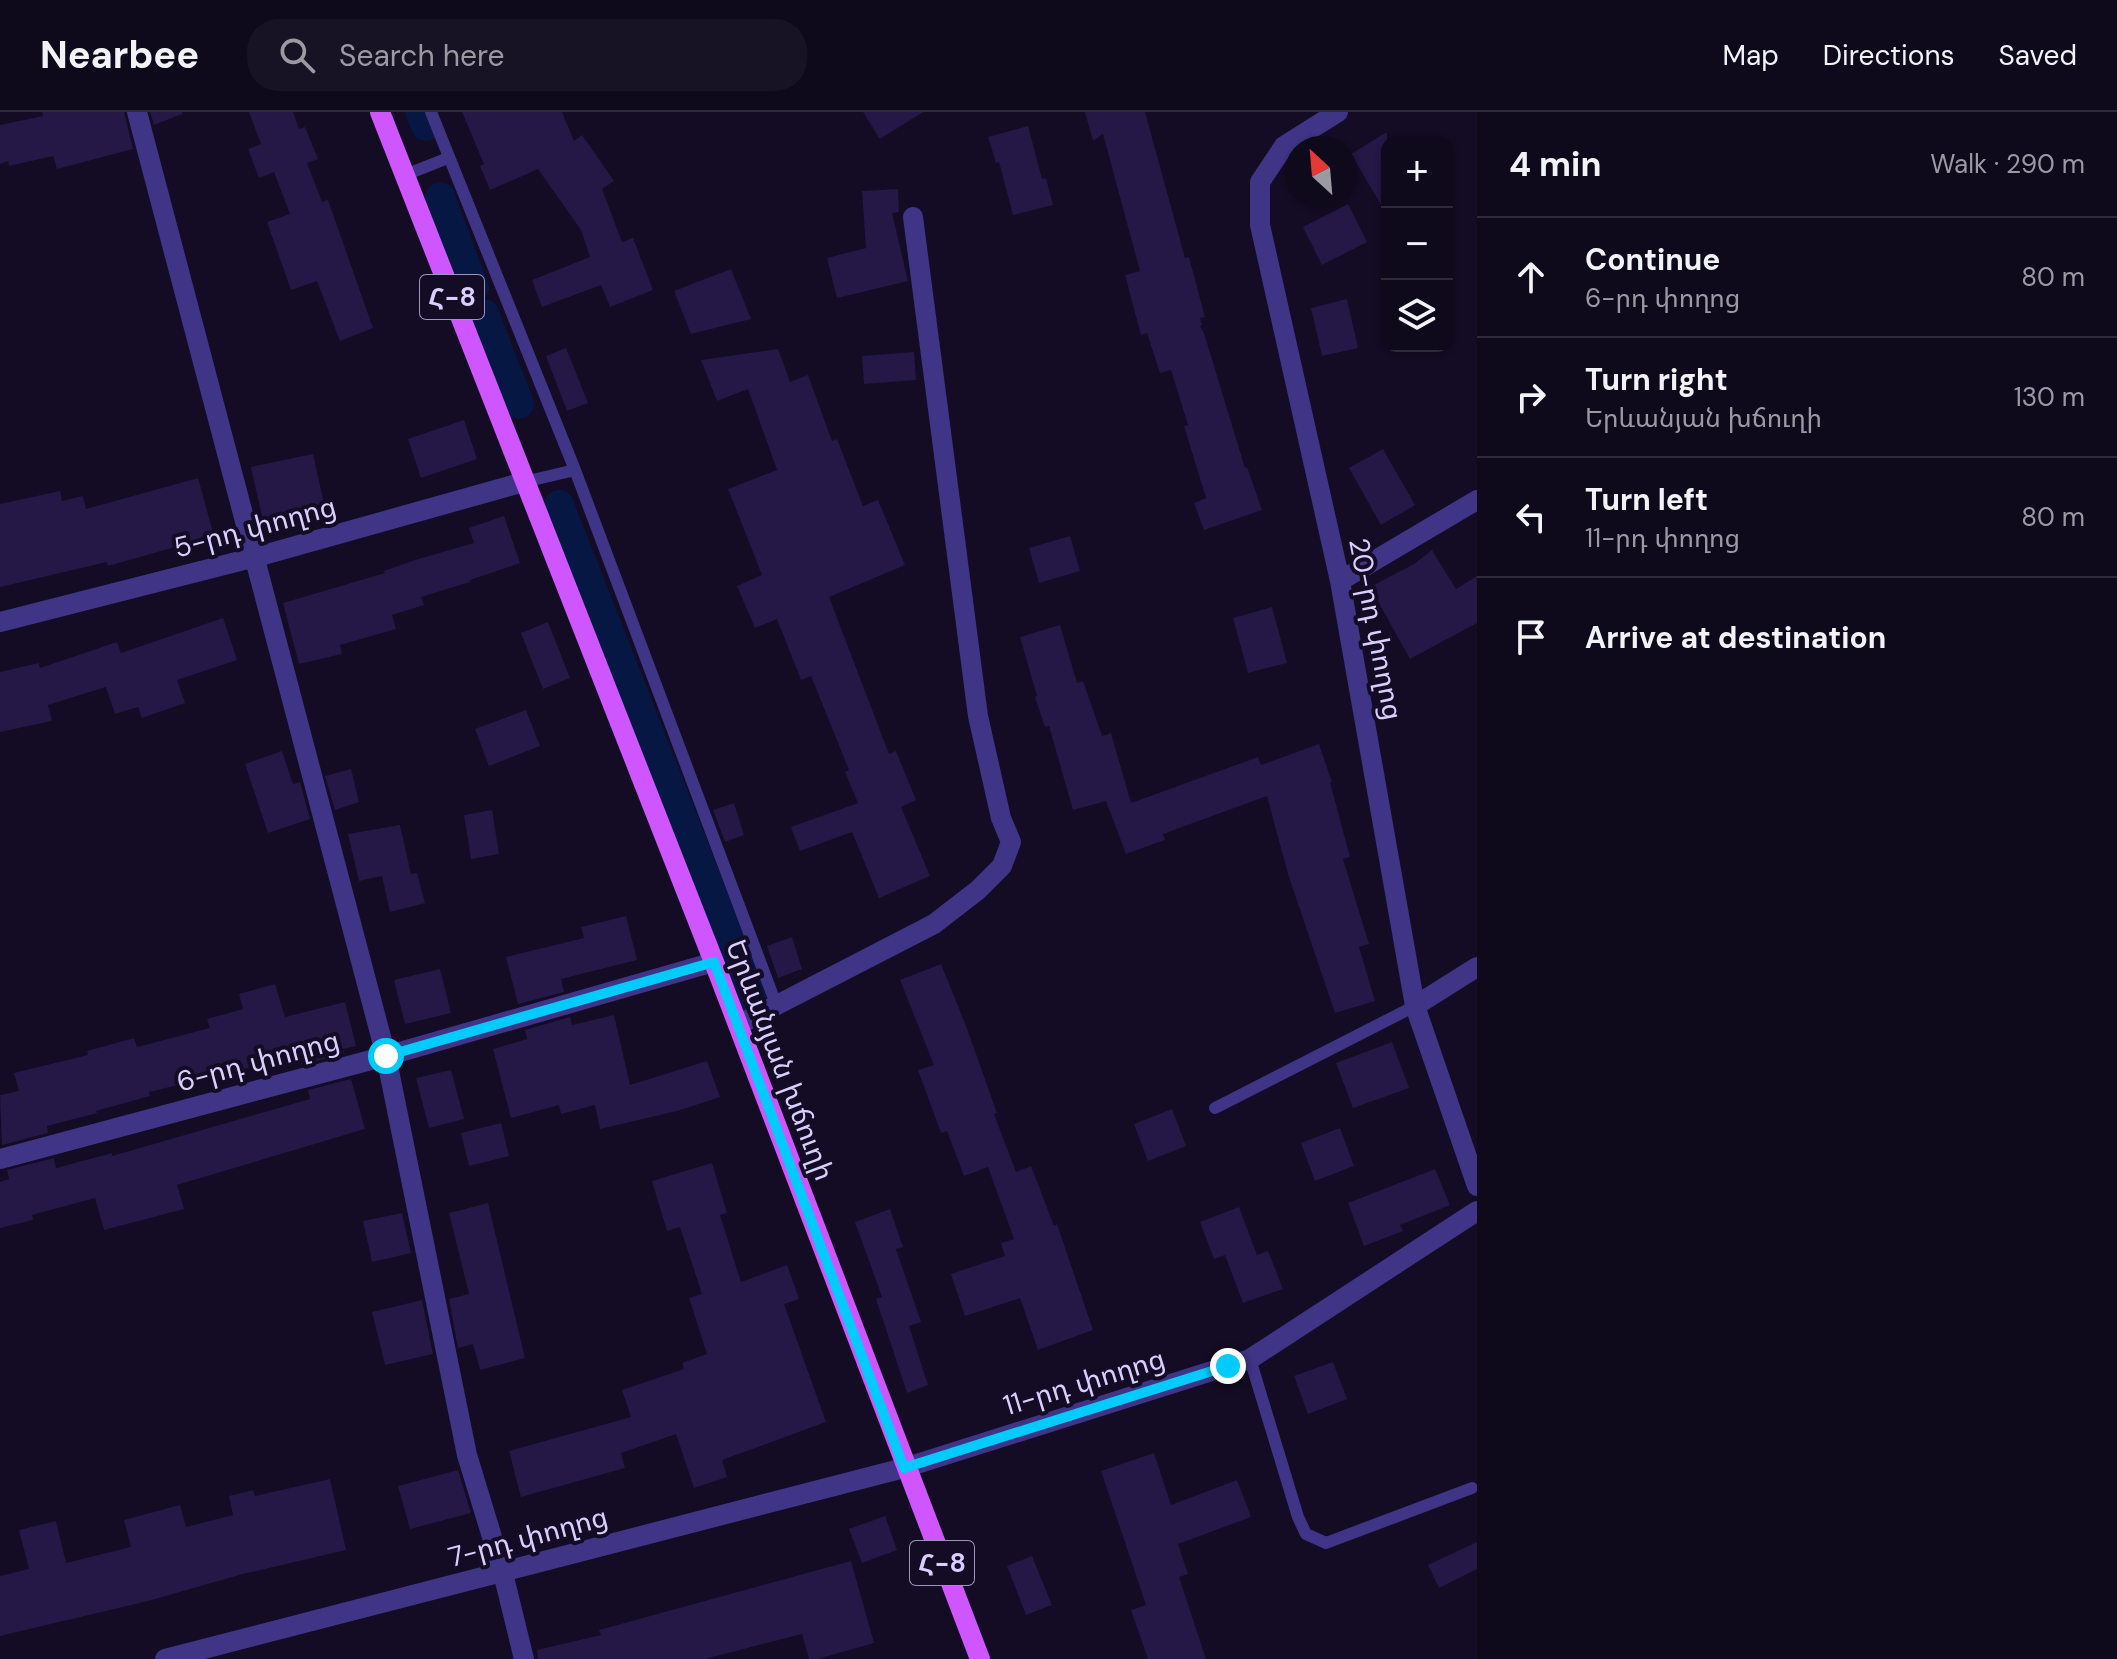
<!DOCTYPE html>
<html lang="en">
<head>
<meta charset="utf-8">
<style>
	:root { --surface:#0e091b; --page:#171224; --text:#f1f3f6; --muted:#9b9aa3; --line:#2e2a3a }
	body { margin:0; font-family:"DM Sans","Noto Sans Armenian",sans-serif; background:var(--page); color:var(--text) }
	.controls { position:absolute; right:24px; top:24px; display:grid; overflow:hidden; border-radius:16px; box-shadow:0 2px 6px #0004 }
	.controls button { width:72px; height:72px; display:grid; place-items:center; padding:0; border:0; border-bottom:2px solid var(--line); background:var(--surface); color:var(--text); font:40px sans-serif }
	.compass { position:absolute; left:1285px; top:24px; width:72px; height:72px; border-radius:50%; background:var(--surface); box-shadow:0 2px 6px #0004; rotate:334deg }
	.stop { position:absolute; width:24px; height:24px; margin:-18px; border:6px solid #00cbfa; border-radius:50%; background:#fff }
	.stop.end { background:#00cbfa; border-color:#fff; box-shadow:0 2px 8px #0008 }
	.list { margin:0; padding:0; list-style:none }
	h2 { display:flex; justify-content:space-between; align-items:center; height:104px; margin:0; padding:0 32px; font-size:34px }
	h2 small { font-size:26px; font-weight:400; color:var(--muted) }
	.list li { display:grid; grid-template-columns:52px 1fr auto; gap:24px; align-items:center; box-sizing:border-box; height:120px; padding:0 32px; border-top:2px solid var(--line) }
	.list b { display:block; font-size:30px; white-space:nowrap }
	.list p { margin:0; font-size:26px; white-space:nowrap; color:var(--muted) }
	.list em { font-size:26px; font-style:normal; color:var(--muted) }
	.icon { flex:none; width:44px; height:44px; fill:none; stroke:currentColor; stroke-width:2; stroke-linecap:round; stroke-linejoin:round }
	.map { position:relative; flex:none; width:1477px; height:1547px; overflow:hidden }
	header { display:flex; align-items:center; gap:48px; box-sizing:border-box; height:112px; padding:0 40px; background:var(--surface); border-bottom:2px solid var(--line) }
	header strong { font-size:38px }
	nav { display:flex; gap:44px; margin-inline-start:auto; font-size:28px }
	.search { width:560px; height:72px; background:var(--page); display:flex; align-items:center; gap:20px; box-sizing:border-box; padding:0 28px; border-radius:32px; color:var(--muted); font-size:30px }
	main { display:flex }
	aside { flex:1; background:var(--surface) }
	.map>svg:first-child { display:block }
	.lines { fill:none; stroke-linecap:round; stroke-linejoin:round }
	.canal { stroke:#061743; stroke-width:30 }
	.building { fill:#251746 }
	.lane { stroke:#3f3486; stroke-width:12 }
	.street { stroke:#3f3486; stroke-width:20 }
	.primary { stroke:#cf56ff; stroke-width:20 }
	.route { stroke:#00cbfa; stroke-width:10 }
	.labels { text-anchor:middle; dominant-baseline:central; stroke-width:8; stroke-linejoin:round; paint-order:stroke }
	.shield { fill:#130c24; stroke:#9e94bd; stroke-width:2 }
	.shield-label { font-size:26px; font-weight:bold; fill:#d9cfff }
	.street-label { font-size:28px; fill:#d9cfff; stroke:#130c24 }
</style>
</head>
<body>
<header>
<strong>Nearbee</strong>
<div class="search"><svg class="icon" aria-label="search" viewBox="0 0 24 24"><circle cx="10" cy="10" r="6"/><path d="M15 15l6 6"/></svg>Search here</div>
<nav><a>Map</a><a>Directions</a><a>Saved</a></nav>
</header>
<main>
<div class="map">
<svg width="1477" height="1547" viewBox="0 0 1477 1547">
	<rect width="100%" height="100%" fill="#130c24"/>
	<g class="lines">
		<!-- canal -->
		<path class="canal" d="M 420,0 L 426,14
			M 440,85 L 474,176
			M 484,202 L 519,292
			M 559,393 L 754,888"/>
	</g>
	<!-- building -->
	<path class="building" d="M 42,0 L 124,0 L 133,37 L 57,57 L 53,44 L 9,54 L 8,49 L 0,52 L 0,13 L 43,4 Z
		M 150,0 L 182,0 L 182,2 L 154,13 Z
		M 249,0 L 293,0 L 299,17 L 305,15 L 318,47 L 307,51 L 322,90 L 328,88 L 373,216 L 340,229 L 317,169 L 291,178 L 267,110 L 290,102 L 274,60 L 259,66 L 248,37 L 261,32 Z
		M 462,0 L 562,0 L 574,29 L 582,23 L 614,69 L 602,77 L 622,130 L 633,126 L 653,178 L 610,195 L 601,173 L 542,195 L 532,168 L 590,145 L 581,118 L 538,57 L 490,78 L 480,54 L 484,52 Z
		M 863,0 L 923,0 L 880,27 Z
		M 1085,0 L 1145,0 L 1185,146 L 1189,145 L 1205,205 L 1200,206 L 1202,213 L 1200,214 L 1204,221 L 1245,356 L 1247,355 L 1262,398 L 1204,418 L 1194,391 L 1206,386 L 1184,314 L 1188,313 L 1171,258 L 1160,261 L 1147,221 L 1141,223 L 1125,163 L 1140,159 L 1103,22 L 1093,29 Z
		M 1028,14 L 1042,67 L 1046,66 L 1053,93 L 1013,103 L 999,50 L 996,51 L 988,25 Z
		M 1387,20 L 1387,103 L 1351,42 Z
		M 898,77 L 899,100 L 892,101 L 908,169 L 837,186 L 827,146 L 866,136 L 862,79 Z
		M 1348,92 L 1367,130 L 1322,153 L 1303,115 Z
		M 731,157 L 751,207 L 691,222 L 674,179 Z
		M 1347,187 L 1358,236 L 1322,244 L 1311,196 Z
		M 566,236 L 588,291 L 567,299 L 546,244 Z
		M 778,237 L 790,270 L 808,263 L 832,329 L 837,327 L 863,394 L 878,388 L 905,453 L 829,485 L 889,642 L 896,639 L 916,688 L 901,695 L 930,764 L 879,786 L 852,720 L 800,739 L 791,715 L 858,691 L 845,660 L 849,658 L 811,564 L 801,568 L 777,507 L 755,516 L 737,474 L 762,463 L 728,377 L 777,358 L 748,277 L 717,289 L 701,248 Z
		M 914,240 L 916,268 L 864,272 L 862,244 Z
		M 464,308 L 477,347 L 421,366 L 408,327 Z
		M 1383,337 L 1415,393 L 1381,413 L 1349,356 Z
		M 313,342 L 325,396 L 263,409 L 251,355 Z
		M 198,366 L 214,424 L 108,454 L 107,450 L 0,475 L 0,392 L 60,379 L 62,389 L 83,384 L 86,397 Z
		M 504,404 L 520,451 L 470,468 L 470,470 L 421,485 L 424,493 L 392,503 L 396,517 L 340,533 L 342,542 L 299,552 L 283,491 L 385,461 L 384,459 L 415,448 L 474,431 L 469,416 Z
		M 1070,424 L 1080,459 L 1039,471 L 1029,436 Z
		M 1432,438 L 1456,477 L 1477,464 L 1477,511 L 1410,547 L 1370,475 L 1414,452 Z
		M 1272,495 L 1287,551 L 1248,561 L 1233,506 Z
		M 223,506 L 237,548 L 177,568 L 185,591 L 142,606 L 138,595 L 115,602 L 106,575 L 48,593 L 52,609 L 0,620 L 0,560 L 39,551 L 40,556 L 117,530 L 121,541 Z
		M 548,510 L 570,566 L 543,577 L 521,521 Z
		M 1060,513 L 1077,571 L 1083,569 L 1102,624 L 1111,621 L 1131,691 L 1258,645 L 1261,653 L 1319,632 L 1332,670 L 1330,670 L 1350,745 L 1343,747 L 1369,832 L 1359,835 L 1375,889 L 1335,901 L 1288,762 L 1267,684 L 1163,722 L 1165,728 L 1126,742 L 1106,689 L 1073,698 L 1049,614 L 1045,615 L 1035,585 L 1037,584 L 1020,525 Z
		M 526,598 L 540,634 L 489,654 L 475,617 Z
		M 282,639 L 293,672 L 300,670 L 310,707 L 268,721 L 245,652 Z
		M 351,657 L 359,690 L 335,698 L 325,664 Z
		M 734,691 L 744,723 L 725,730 L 713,698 Z
		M 492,698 L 499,742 L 471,747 L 464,703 Z
		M 400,713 L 411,762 L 417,761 L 425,791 L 390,800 L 382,764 L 359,769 L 348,722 Z
		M 626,804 L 637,848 L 561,867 L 564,880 L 518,892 L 506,845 L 584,826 L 581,815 Z
		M 792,825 L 802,857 L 778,866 L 767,834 Z
		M 941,852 L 965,911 L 997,1001 L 994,1002 L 1016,1060 L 1031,1054 L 1054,1114 L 1057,1112 L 1093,1218 L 1038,1238 L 1020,1186 L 965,1204 L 951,1162 L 1005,1144 L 1001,1131 L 1014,1127 L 988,1055 L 964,1064 L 947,1019 L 941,1021 L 918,958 L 934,953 L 900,868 Z
		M 440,857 L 451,901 L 405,912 L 394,868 Z
		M 275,872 L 285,905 L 345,890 L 356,934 L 343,937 L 344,942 L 301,953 L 299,944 L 149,980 L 150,984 L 96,999 L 97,1001 L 47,1014 L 48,1021 L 2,1033 L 0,983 L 19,979 L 14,961 L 88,943 L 87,939 L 134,926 L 137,935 L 210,916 L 207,907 L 243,897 L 239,882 Z
		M 614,903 L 630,973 L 707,949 L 720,985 L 677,999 L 600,1017 L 595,993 L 561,1002 L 559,993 L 511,1006 L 493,937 L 527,927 L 525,918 L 570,905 L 572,913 Z
		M 1392,930 L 1409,976 L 1353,996 L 1336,951 Z
		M 451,958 L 464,1007 L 429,1016 L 416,966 Z
		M 351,967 L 365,1017 L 177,1073 L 184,1097 L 104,1118 L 95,1086 L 32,1103 L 33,1108 L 0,1116 L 0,1070 L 9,1067 L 7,1058 L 54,1046 L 56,1056 L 112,1041 L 112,1044 L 310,987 L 308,978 Z
		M 1172,997 L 1186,1034 L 1148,1049 L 1134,1012 Z
		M 501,1011 L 509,1044 L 469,1054 L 461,1021 Z
		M 1340,1016 L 1354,1054 L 1315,1069 L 1301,1031 Z
		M 712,1051 L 727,1101 L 720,1103 L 741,1170 L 787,1153 L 799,1187 L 784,1192 L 826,1310 L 722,1348 L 727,1365 L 694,1376 L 676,1322 L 621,1341 L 625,1356 L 521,1385 L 509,1339 L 631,1305 L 622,1278 L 684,1257 L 682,1251 L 707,1242 L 689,1186 L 702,1182 L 680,1115 L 667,1119 L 652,1069 Z
		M 1435,1057 L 1450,1093 L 1400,1113 L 1403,1119 L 1364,1134 L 1348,1091 Z
		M 488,1091 L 525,1246 L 480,1258 L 473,1232 L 458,1236 L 449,1187 L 469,1182 L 449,1101 Z
		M 1239,1095 L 1257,1143 L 1268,1139 L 1283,1177 L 1243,1191 L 1225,1143 L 1214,1147 L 1200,1110 Z
		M 890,1097 L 903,1135 L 896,1137 L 921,1210 L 909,1214 L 928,1273 L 907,1281 L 876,1187 L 882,1185 L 855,1110 Z
		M 402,1101 L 411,1141 L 372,1150 L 363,1109 Z
		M 422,1188 L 433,1242 L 385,1253 L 372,1200 Z
		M 1333,1250 L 1347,1287 L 1308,1302 L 1294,1264 Z
		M 1154,1341 L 1171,1393 L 1237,1368 L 1251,1405 L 1178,1432 L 1188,1462 L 1179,1465 L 1206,1547 L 1148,1547 L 1131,1498 L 1146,1493 L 1101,1359 Z
		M 458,1358 L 471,1401 L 410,1417 L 398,1374 Z
		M 330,1367 L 346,1438 L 243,1462 L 148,1489 L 0,1524 L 0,1464 L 29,1457 L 19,1418 L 56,1409 L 66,1451 L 131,1435 L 124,1408 L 180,1393 L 186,1415 L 233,1403 L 229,1384 L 253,1378 L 255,1384 Z
		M 885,1404 L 897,1438 L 862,1451 L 849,1417 Z
		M 1477,1430 L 1477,1457 L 1439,1476 L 1428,1453 Z
		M 1032,1444 L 1052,1493 L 1026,1503 L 1007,1454 Z
		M 851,1449 L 874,1531 L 818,1547 L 809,1547 L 802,1522 L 705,1547 L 538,1547 L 537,1538 L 601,1523 L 599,1518 Z"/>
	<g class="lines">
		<!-- lane -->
		<path class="lane" d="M 431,0 L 575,358 L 776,892
			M 405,63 L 448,46
			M 524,370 L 575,358
			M 1215,996 L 1415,894
			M 1250,1247 L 1298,1405 L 1306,1422 L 1326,1431 L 1472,1376"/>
		<!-- street -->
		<path class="street" d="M 137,0 L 386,944 L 467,1343 L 503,1461 L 524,1547
			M 1338,0 L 1284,34 L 1260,70 L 1260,113 L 1340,469 L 1415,894 L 1477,1074
			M 1340,469 L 1477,388
			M 0,510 L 256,445 L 524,370
			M 1415,894 L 1477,855
			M 738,913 L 934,812 L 978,778 L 1002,754 L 1011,730 L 1001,706 L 978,604 L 913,105
			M 0,1047 L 386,944 L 714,850
			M 165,1547 L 904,1356 L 1250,1247 L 1477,1099"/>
		<!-- primary -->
		<path class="primary" d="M 380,0 L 714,850 L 980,1547"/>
	</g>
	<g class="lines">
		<!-- route -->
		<path class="route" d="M 386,944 L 714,850 L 904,1356 L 1228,1254"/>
	</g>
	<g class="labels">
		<!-- shield labels -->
		<g class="shield">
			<rect x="420" y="163" width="64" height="44" rx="6"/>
			<rect x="910" y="1429" width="64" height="44" rx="6"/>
		</g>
		<g class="shield-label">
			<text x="452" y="185">Հ-8</text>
			<text x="942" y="1451">Հ-8</text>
		</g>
		<!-- street labels -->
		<g class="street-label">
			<text transform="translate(255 415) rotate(-15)">5-րդ փողոց</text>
			<text transform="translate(1376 517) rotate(79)">20-րդ փողոց</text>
			<text transform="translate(780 948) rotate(69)">Երևանյան խճուղի</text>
			<text transform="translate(258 949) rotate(-15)">6-րդ փողոց</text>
			<text transform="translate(1084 1270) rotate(-17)">11-րդ փողոց</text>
			<text transform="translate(528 1425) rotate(-15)">7-րդ փողոց</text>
		</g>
	</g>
</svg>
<div class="controls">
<button>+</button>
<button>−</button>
<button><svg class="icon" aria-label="layers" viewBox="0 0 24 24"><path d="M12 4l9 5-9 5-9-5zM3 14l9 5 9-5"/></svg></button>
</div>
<svg class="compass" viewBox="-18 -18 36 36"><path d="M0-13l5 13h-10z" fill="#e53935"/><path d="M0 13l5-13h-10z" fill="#9b9aa3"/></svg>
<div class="stop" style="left:386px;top:944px"></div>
<div class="stop end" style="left:1228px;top:1254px"></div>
</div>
<aside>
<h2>4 min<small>Walk · 290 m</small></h2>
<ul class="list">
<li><svg class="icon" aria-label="ahead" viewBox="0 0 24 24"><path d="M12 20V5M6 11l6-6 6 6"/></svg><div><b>Continue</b><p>6-րդ փողոց</p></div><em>80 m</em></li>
<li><svg class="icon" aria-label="right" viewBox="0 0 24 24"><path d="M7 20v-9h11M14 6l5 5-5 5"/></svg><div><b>Turn right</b><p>Երևանյան խճուղի</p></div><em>130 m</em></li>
<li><svg class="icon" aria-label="left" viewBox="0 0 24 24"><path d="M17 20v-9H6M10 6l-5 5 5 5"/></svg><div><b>Turn left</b><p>11-րդ փողոց</p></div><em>80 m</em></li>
<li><svg class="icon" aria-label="arrive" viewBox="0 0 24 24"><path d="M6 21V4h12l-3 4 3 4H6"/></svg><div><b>Arrive at destination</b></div></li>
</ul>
</aside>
</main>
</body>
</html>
